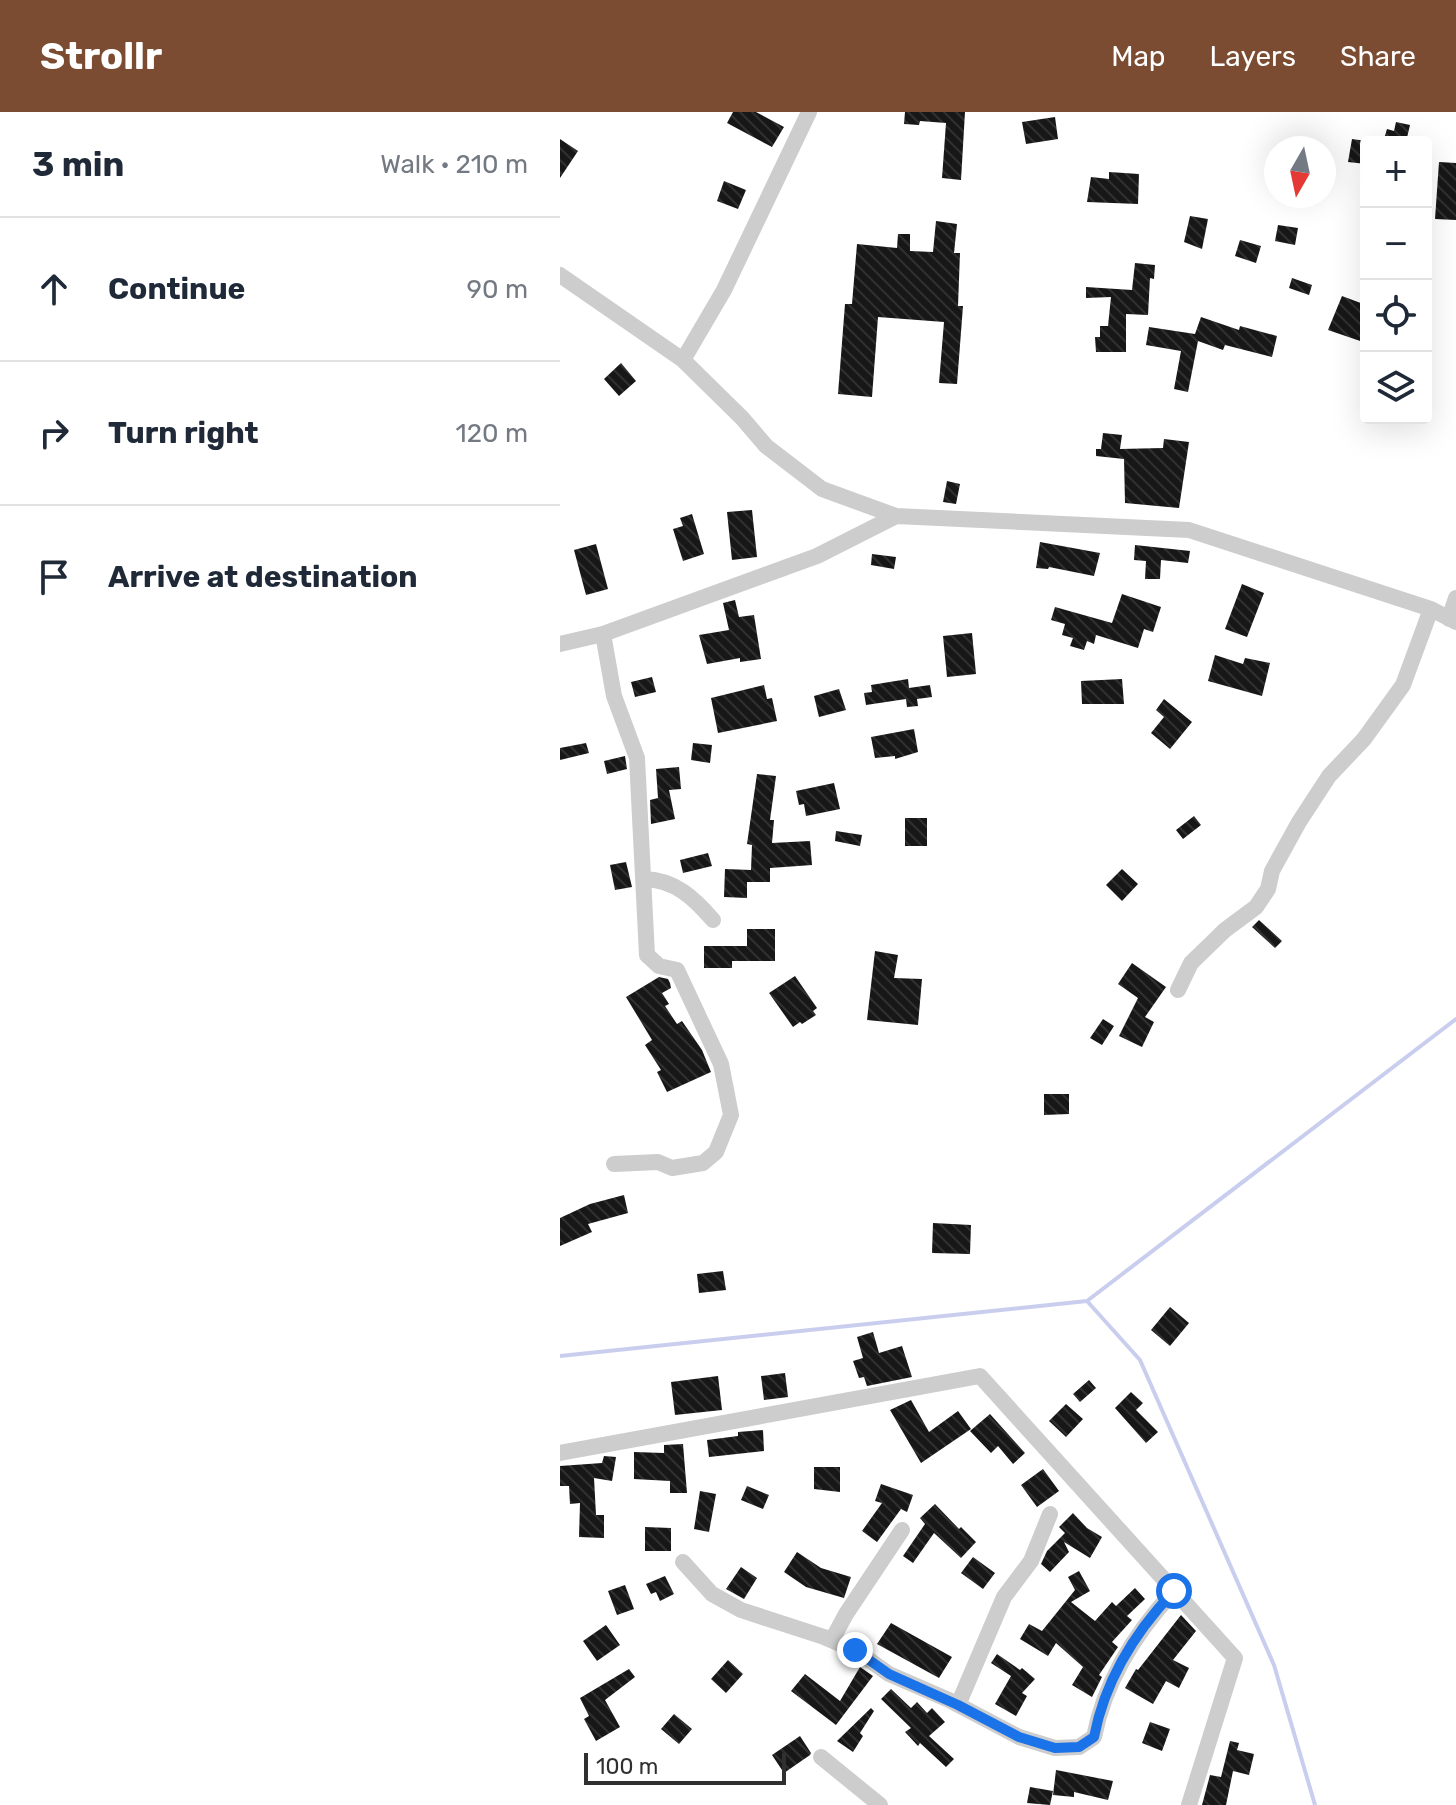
<!DOCTYPE html>
<html lang="en">
<head>
<meta charset="utf-8">
<style>
	:root { --surface:#fff; --page:#f6f6f7; --text:#1f2937; --muted:#747a83; --line:#e0e1e3; --accent:#7b4c32 }
	body { margin:0; font-family:Rubik,sans-serif; background:var(--page); color:var(--text) }
	.controls { position:absolute; right:24px; top:24px; display:grid; overflow:hidden; border-radius:8px; box-shadow:0 8px 32px #0002 }
	.controls button { width:72px; height:72px; display:grid; place-items:center; padding:0; border:0; border-bottom:2px solid var(--line); background:var(--surface); color:var(--text); font:40px sans-serif }
	.compass { position:absolute; left:704px; top:24px; width:72px; height:72px; border-radius:50%; background:var(--surface); box-shadow:0 8px 32px #0002; rotate:189deg }
	.scale { position:absolute; left:24px; bottom:20px; width:202px; box-sizing:border-box; padding-left:8px; border:4px solid #303030; border-top:0; font-size:22px; line-height:28px; white-space:nowrap; color:#303030; -webkit-text-stroke:6px #fff; paint-order:stroke }
	.stop { position:absolute; width:24px; height:24px; margin:-18px; border:6px solid #1a73e8; border-radius:50%; background:#fff }
	.stop.end { background:#1a73e8; border-color:#fff; box-shadow:0 2px 8px #0008 }
	.list { margin:0; padding:0; list-style:none }
	h2 { display:flex; justify-content:space-between; align-items:center; height:104px; margin:0; padding:0 32px; font-size:34px }
	h2 small { font-size:26px; font-weight:400; color:var(--muted) }
	.list li { display:grid; grid-template-columns:52px 1fr auto; gap:24px; align-items:center; box-sizing:border-box; height:144px; padding:0 32px; border-top:2px solid var(--line) }
	.list b { display:block; font-size:30px; white-space:nowrap }
	.list em { font-size:26px; font-style:normal; color:var(--muted) }
	.icon { flex:none; width:44px; height:44px; fill:none; stroke:currentColor; stroke-width:2; stroke-linecap:round; stroke-linejoin:round }
	.map { position:relative; flex:none; width:896px; height:1693px; overflow:hidden }
	header { display:flex; align-items:center; gap:48px; box-sizing:border-box; height:112px; padding:0 40px; background:var(--accent); color:#fff }
	header strong { font-size:38px }
	nav { display:flex; gap:44px; margin-inline-start:auto; font-size:28px }
	main { display:flex }
	aside { flex:1; background:var(--surface) }
	.map>svg:first-child { display:block }
	.lines { fill:none; stroke-linecap:round; stroke-linejoin:round }
	.stream { stroke:#c9ceee; stroke-width:4 }
	.building { fill:url(#building-back-hatch) }
	.minor { stroke:#cdcdcd; stroke-width:16 }
	.route { stroke:#1a73e8; stroke-width:10 }
</style>
</head>
<body>
<header>
<strong>Strollr</strong>
<nav><a>Map</a><a>Layers</a><a>Share</a></nav>
</header>
<main>
<aside>
<h2>3 min<small>Walk · 210 m</small></h2>
<ul class="list">
<li><svg class="icon" aria-label="ahead" viewBox="0 0 24 24"><path d="M12 20V5M6 11l6-6 6 6"/></svg><div><b>Continue</b></div><em>90 m</em></li>
<li><svg class="icon" aria-label="right" viewBox="0 0 24 24"><path d="M7 20v-9h11M14 6l5 5-5 5"/></svg><div><b>Turn right</b></div><em>120 m</em></li>
<li><svg class="icon" aria-label="arrive" viewBox="0 0 24 24"><path d="M6 21V4h12l-3 4 3 4H6"/></svg><div><b>Arrive at destination</b></div></li>
</ul>
</aside>
<div class="map">
<svg width="896" height="1693" viewBox="0 0 896 1693">
	<defs>
		<pattern id="building-back-hatch" width="6" height="6" patternUnits="userSpaceOnUse" patternTransform="scale(2)"><rect width="6" height="6" fill="#171717"/><path d="M-1 5l2 2M0 0l6 6M5-1l2 2" fill="none" stroke="#303030"/></pattern>
	</defs>
	<rect width="100%" height="100%" fill="#fff"/>
	<g class="lines">
		<!-- stream -->
		<path class="stream" d="M 527,1189 L 580,1248 L 714,1553 L 755,1693
			M 0,1244 L 527,1189 L 896,907"/>
	</g>
	<!-- building -->
	<path class="building" d="M 173,0 L 196,0 L 224,15 L 212,35 L 167,11 Z
		M 345,0 L 405,0 L 401,68 L 382,66 L 386,11 L 360,9 L 359,13 L 344,12 Z
		M 495,5 L 498,27 L 466,32 L 462,10 Z
		M 836,10 L 850,13 L 846,30 L 823,30 L 827,17 L 834,19 Z
		M 0,27 L 18,39 L 0,66 Z
		M 792,27 L 806,29 L 806,52 L 788,50 Z
		M 879,50 L 896,51 L 896,108 L 875,107 Z
		M 549,60 L 579,62 L 578,92 L 527,90 L 531,65 L 549,67 Z
		M 164,69 L 186,78 L 178,97 L 157,89 Z
		M 630,104 L 648,107 L 642,137 L 624,130 Z
		M 376,109 L 397,112 L 394,141 L 400,141 L 398,194 L 403,194 L 397,272 L 379,271 L 384,210 L 318,205 L 312,285 L 278,282 L 285,192 L 292,192 L 297,132 L 337,136 L 338,122 L 350,122 L 350,139 L 373,140 Z
		M 718,113 L 738,116 L 735,133 L 715,129 Z
		M 680,128 L 701,134 L 696,151 L 675,144 Z
		M 575,151 L 595,153 L 594,167 L 590,166 L 588,203 L 566,202 L 566,240 L 536,240 L 535,225 L 540,225 L 540,214 L 548,214 L 551,185 L 526,186 L 526,175 L 572,178 Z
		M 732,166 L 752,173 L 749,183 L 729,176 Z
		M 782,184 L 806,193 L 806,231 L 768,218 Z
		M 641,205 L 679,218 L 680,214 L 717,224 L 712,245 L 665,233 L 663,238 L 638,229 L 628,280 L 614,277 L 621,239 L 586,233 L 589,215 L 635,222 Z
		M 61,251 L 76,269 L 59,284 L 44,267 Z
		M 543,321 L 562,323 L 560,337 L 603,336 L 604,327 L 629,330 L 619,396 L 565,391 L 564,347 L 536,344 L 536,337 L 541,337 Z
		M 387,369 L 400,372 L 396,392 L 383,390 Z
		M 192,398 L 197,445 L 172,448 L 167,400 Z
		M 132,402 L 144,442 L 123,449 L 113,417 L 123,414 L 120,406 Z
		M 480,430 L 540,441 L 534,464 L 489,455 L 488,457 L 476,456 Z
		M 36,432 L 48,477 L 26,483 L 14,438 Z
		M 575,433 L 630,439 L 628,451 L 601,448 L 600,467 L 585,467 L 586,449 L 574,448 Z
		M 312,442 L 336,445 L 334,457 L 311,453 Z
		M 682,472 L 704,481 L 687,525 L 665,517 Z
		M 562,482 L 601,495 L 593,520 L 584,517 L 578,536 L 536,523 L 534,532 L 527,529 L 524,538 L 510,534 L 513,526 L 502,523 L 505,512 L 491,508 L 495,495 L 552,511 Z
		M 175,488 L 179,505 L 194,503 L 201,547 L 180,550 L 180,546 L 147,552 L 139,523 L 169,518 L 163,491 Z
		M 412,521 L 416,562 L 387,565 L 383,524 Z
		M 655,543 L 683,552 L 685,546 L 710,551 L 702,584 L 648,569 Z
		M 92,565 L 96,580 L 75,585 L 71,570 Z
		M 348,567 L 349,576 L 370,573 L 372,585 L 357,587 L 358,594 L 347,595 L 346,587 L 306,593 L 304,581 L 312,580 L 311,573 Z
		M 562,567 L 564,592 L 522,592 L 521,569 Z
		M 204,573 L 207,587 L 212,586 L 217,609 L 158,621 L 151,586 Z
		M 279,577 L 286,598 L 259,605 L 254,584 Z
		M 604,587 L 632,610 L 610,637 L 591,621 L 604,605 L 596,598 Z
		M 354,617 L 358,640 L 335,647 L 335,644 L 315,646 L 311,625 Z
		M 26,631 L 29,641 L 0,648 L 0,636 Z
		M 133,631 L 152,633 L 150,651 L 131,648 Z
		M 65,644 L 67,657 L 47,662 L 44,649 Z
		M 119,655 L 121,677 L 109,678 L 115,707 L 91,712 L 90,688 L 98,686 L 96,657 Z
		M 197,662 L 216,664 L 210,708 L 214,708 L 212,731 L 250,729 L 252,753 L 210,756 L 210,770 L 187,770 L 187,786 L 164,785 L 165,757 L 191,758 L 192,733 L 187,732 Z
		M 274,671 L 280,697 L 246,704 L 244,692 L 239,693 L 236,679 Z
		M 634,704 L 641,713 L 623,727 L 616,718 Z
		M 345,706 L 367,706 L 367,734 L 345,734 Z
		M 276,719 L 302,723 L 300,734 L 275,729 Z
		M 148,741 L 152,754 L 123,761 L 120,748 Z
		M 66,750 L 72,775 L 55,778 L 50,753 Z
		M 562,757 L 578,772 L 562,789 L 546,773 Z
		M 699,808 L 722,829 L 715,836 L 692,815 Z
		M 187,817 L 215,817 L 215,849 L 172,849 L 172,856 L 144,856 L 144,834 L 187,834 Z
		M 315,839 L 338,843 L 334,866 L 362,867 L 358,913 L 307,908 Z
		M 572,851 L 606,875 L 585,905 L 594,910 L 582,935 L 559,924 L 578,886 L 558,872 Z
		M 235,864 L 257,896 L 253,899 L 256,903 L 242,912 L 240,910 L 233,915 L 209,881 Z
		M 99,865 L 108,867 L 110,871 L 111,876 L 102,881 L 109,892 L 105,894 L 117,912 L 122,909 L 142,938 L 151,960 L 107,980 L 97,960 L 101,958 L 85,933 L 92,928 L 66,885 Z
		M 543,907 L 554,914 L 542,933 L 530,926 Z
		M 484,982 L 509,982 L 509,1002 L 484,1003 Z
		M 64,1083 L 68,1101 L 28,1112 L 32,1120 L 0,1134 L 0,1106 L 30,1092 Z
		M 373,1111 L 411,1113 L 410,1142 L 372,1141 Z
		M 163,1159 L 166,1178 L 139,1181 L 137,1162 Z
		M 610,1195 L 629,1211 L 610,1234 L 591,1218 Z
		M 313,1220 L 319,1241 L 342,1234 L 352,1265 L 307,1274 L 304,1265 L 299,1266 L 293,1249 L 303,1246 L 297,1225 Z
		M 225,1261 L 228,1285 L 204,1288 L 201,1264 Z
		M 158,1264 L 162,1298 L 115,1303 L 111,1270 Z
		M 529,1268 L 536,1276 L 520,1290 L 513,1282 Z
		M 571,1280 L 583,1291 L 576,1298 L 598,1320 L 586,1331 L 555,1296 Z
		M 351,1288 L 369,1320 L 398,1299 L 411,1317 L 361,1351 L 330,1298 Z
		M 506,1292 L 523,1307 L 506,1325 L 489,1309 Z
		M 430,1302 L 465,1341 L 453,1352 L 438,1334 L 431,1341 L 410,1319 Z
		M 203,1318 L 204,1339 L 149,1345 L 147,1328 L 178,1324 L 178,1320 Z
		M 123,1332 L 127,1381 L 110,1381 L 110,1369 L 74,1367 L 74,1340 L 104,1341 L 104,1333 Z
		M 44,1344 L 56,1345 L 52,1369 L 34,1366 L 36,1403 L 44,1403 L 44,1426 L 19,1425 L 20,1391 L 10,1392 L 9,1374 L 0,1374 L 0,1354 L 42,1351 Z
		M 254,1355 L 280,1355 L 280,1380 L 254,1377 Z
		M 483,1357 L 499,1379 L 477,1395 L 461,1373 Z
		M 321,1372 L 353,1383 L 347,1400 L 341,1397 L 317,1430 L 302,1419 L 322,1391 L 315,1389 Z
		M 187,1374 L 209,1383 L 203,1397 L 181,1388 Z
		M 140,1379 L 156,1382 L 149,1420 L 134,1417 Z
		M 375,1392 L 399,1417 L 401,1415 L 416,1430 L 401,1446 L 374,1421 L 353,1451 L 343,1444 L 365,1412 L 360,1406 Z
		M 513,1401 L 527,1416 L 542,1425 L 530,1446 L 504,1430 L 509,1440 L 490,1460 L 481,1452 L 487,1439 L 505,1421 L 499,1415 Z
		M 85,1415 L 111,1416 L 111,1439 L 85,1439 Z
		M 237,1440 L 261,1456 L 291,1465 L 284,1486 L 246,1475 L 224,1460 Z
		M 413,1445 L 435,1461 L 423,1477 L 401,1461 Z
		M 181,1455 L 197,1466 L 184,1487 L 166,1477 Z
		M 519,1459 L 530,1479 L 511,1490 L 535,1509 L 552,1490 L 556,1494 L 575,1476 L 585,1487 L 567,1504 L 572,1508 L 552,1530 L 558,1535 L 539,1563 L 542,1565 L 532,1585 L 512,1573 L 523,1555 L 496,1531 L 488,1544 L 460,1527 L 469,1512 L 482,1519 L 515,1478 L 508,1465 Z
		M 105,1464 L 114,1482 L 100,1489 L 96,1480 L 91,1482 L 86,1472 Z
		M 65,1473 L 74,1497 L 57,1503 L 48,1479 Z
		M 621,1503 L 636,1519 L 613,1548 L 629,1556 L 619,1576 L 606,1569 L 593,1592 L 565,1576 L 576,1557 L 578,1558 Z
		M 331,1511 L 392,1545 L 379,1566 L 317,1532 Z
		M 46,1513 L 60,1533 L 37,1549 L 23,1529 Z
		M 437,1542 L 460,1558 L 462,1556 L 475,1567 L 462,1581 L 467,1584 L 456,1604 L 435,1592 L 451,1564 L 431,1551 Z
		M 168,1548 L 183,1562 L 166,1581 L 151,1567 Z
		M 300,1555 L 313,1564 L 276,1613 L 231,1579 L 245,1562 L 280,1589 Z
		M 69,1557 L 75,1565 L 45,1588 L 60,1615 L 36,1629 L 24,1607 L 29,1604 L 20,1586 Z
		M 331,1577 L 351,1596 L 357,1590 L 367,1601 L 372,1596 L 385,1610 L 369,1624 L 394,1647 L 386,1655 L 360,1631 L 358,1634 L 345,1620 L 351,1616 L 321,1587 Z
		M 311,1596 L 314,1599 L 300,1621 L 303,1624 L 293,1640 L 277,1629 Z
		M 114,1602 L 132,1617 L 119,1632 L 101,1617 Z
		M 590,1610 L 610,1617 L 602,1639 L 582,1631 Z
		M 240,1624 L 251,1641 L 250,1643 L 224,1661 L 212,1643 Z
		M 670,1629 L 679,1631 L 677,1638 L 694,1642 L 689,1663 L 673,1659 L 666,1693 L 642,1693 L 650,1663 L 661,1665 Z
		M 496,1658 L 553,1669 L 548,1688 L 514,1680 L 514,1685 L 493,1683 Z
		M 470,1675 L 493,1679 L 490,1693 L 467,1691 Z"/>
	<g class="lines">
		<!-- minor -->
		<path class="minor" d="M 0,163 L 123,248 L 182,306 L 206,334 L 262,377 L 336,404
			M 123,248 L 164,178 L 249,0
			M 889,507 L 896,486
			M 43,522 L 54,584 L 77,646 L 87,843 L 99,854 L 117,858 L 161,952 L 171,1003 L 156,1040 L 143,1051 L 112,1056 L 98,1050 L 54,1052
			M 0,532 L 43,522 L 257,444 L 336,404 L 629,418 L 871,497 L 896,510
			M 85,767 C 115,768 134,786 153,808
			M 618,878 L 631,851 L 665,818 L 696,795 L 708,777 L 712,759 L 739,710 L 769,664 L 804,627 L 843,573 L 871,497
			M 0,1341 L 420,1264 L 675,1546 L 629,1693
			M 123,1450 L 152,1482 L 181,1498 L 264,1525 L 295,1538 L 329,1562 L 389,1588 L 459,1625 L 495,1636 L 519,1635 L 534,1625 C 545,1568 576,1520 614,1479
			M 272,1528 L 286,1502 L 342,1418
			M 398,1593 L 444,1485 L 471,1449 L 490,1402
			M 261,1645 L 320,1693"/>
	</g>
	<g class="lines">
		<!-- route -->
		<path class="route" d="M 295,1538 L 329,1562 L 398,1593 L 459,1625 L 495,1636 L 519,1635 L 534,1625 C 545,1568 575,1520 614,1479"/>
	</g>
</svg>
<div class="controls">
<button>+</button>
<button>−</button>
<button><svg class="icon" aria-label="locate" viewBox="0 0 24 24"><circle cx="12" cy="12" r="6"/><path d="M12 2v4M12 18v4M2 12h4M18 12h4"/></svg></button>
<button><svg class="icon" aria-label="layers" viewBox="0 0 24 24"><path d="M12 4l9 5-9 5-9-5zM3 14l9 5 9-5"/></svg></button>
</div>
<svg class="compass" viewBox="-18 -18 36 36"><path d="M0-13l5 13h-10z" fill="#e53935"/><path d="M0 13l5-13h-10z" fill="#747a83"/></svg>
<div class="scale">100 m</div>
<div class="stop" style="left:614px;top:1479px"></div>
<div class="stop end" style="left:295px;top:1538px"></div>
</div>
</main>
</body>
</html>
